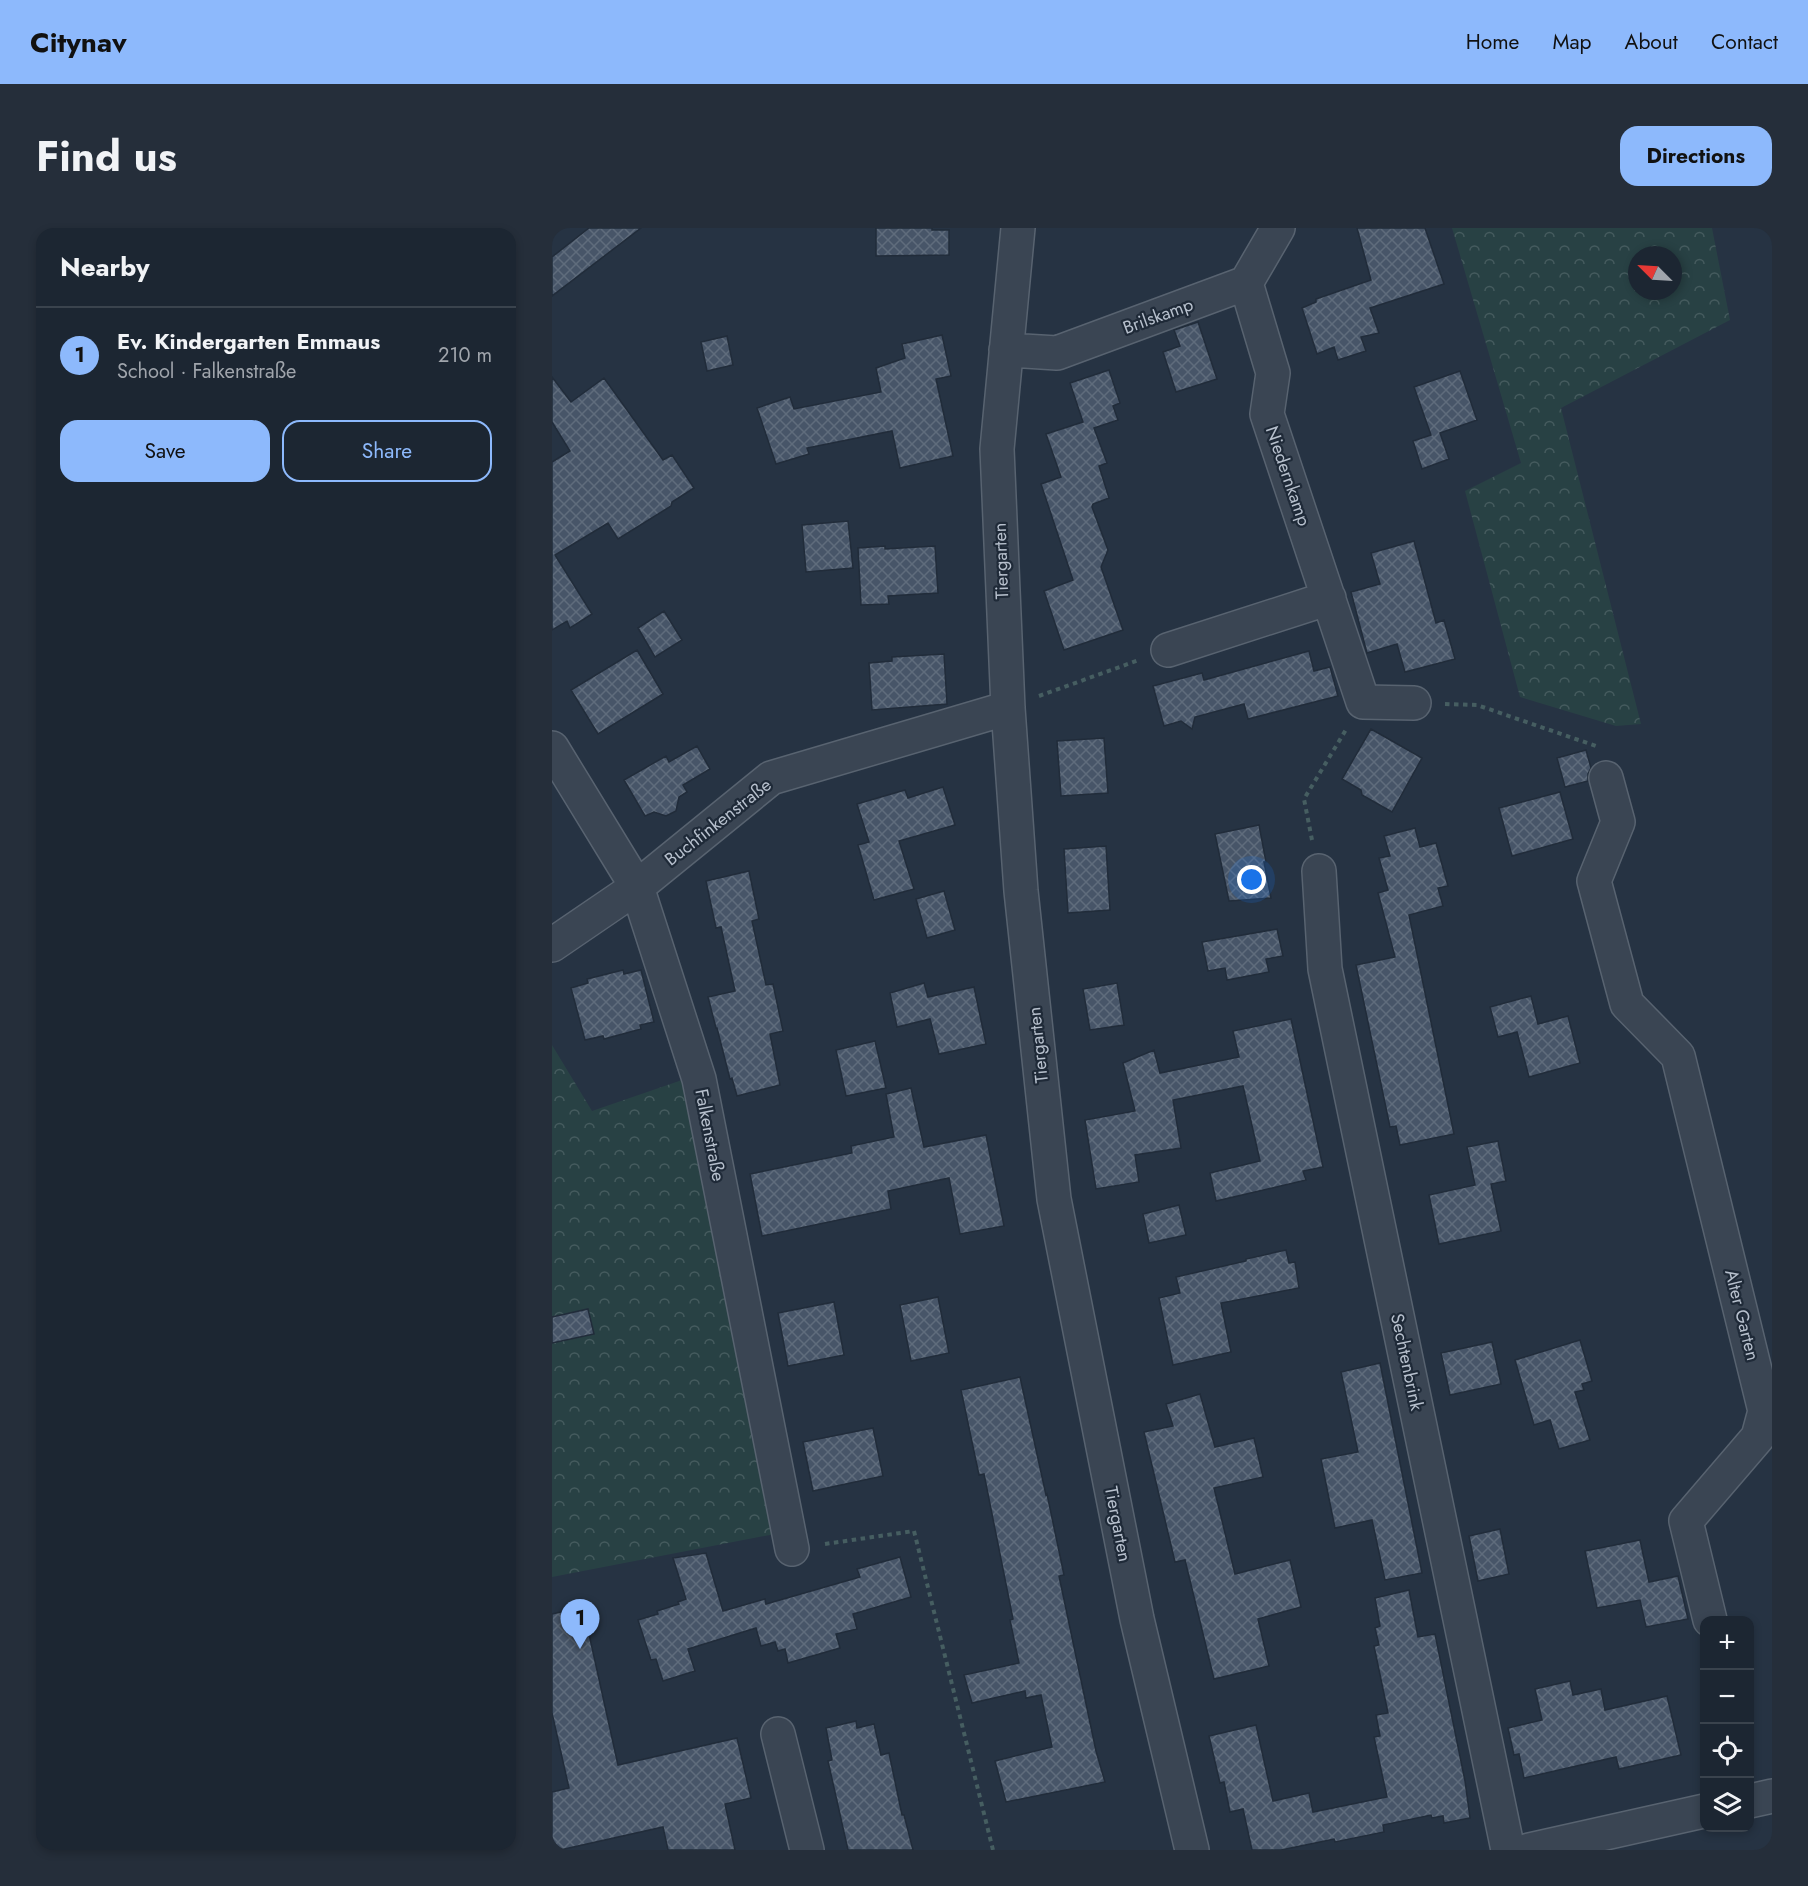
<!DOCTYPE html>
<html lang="en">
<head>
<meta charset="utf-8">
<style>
	:root { --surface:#1c2632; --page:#252e3a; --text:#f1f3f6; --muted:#a0a5ac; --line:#3a434d; --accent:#8db9fc }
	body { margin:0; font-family:Jost,sans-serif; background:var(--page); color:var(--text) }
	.controls { position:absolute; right:18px; bottom:18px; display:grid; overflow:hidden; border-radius:12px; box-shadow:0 3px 9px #0003 }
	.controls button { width:54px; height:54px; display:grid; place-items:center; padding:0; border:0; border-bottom:2px solid var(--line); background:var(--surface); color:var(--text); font:30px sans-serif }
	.compass { position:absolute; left:1076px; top:18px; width:54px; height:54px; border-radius:50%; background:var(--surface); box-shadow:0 3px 9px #0003; rotate:294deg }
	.you { position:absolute; left:700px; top:652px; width:21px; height:21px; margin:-15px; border:4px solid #fff; border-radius:50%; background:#1a73e8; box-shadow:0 0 0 9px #1a73e833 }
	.badge { display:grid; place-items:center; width:39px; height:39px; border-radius:50%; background:var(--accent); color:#111; font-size:20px; font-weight:700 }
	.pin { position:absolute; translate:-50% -50px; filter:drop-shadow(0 2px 3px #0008) }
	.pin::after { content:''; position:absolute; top:32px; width:21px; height:18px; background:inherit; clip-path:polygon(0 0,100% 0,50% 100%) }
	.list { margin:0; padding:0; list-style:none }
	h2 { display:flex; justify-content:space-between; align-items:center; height:78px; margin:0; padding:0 24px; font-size:26px }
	h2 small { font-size:20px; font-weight:400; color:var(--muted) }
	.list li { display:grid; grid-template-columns:39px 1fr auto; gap:18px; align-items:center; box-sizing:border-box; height:96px; padding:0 24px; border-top:2px solid var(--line) }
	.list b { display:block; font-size:22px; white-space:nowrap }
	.list p { margin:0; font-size:20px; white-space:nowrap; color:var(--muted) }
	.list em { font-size:20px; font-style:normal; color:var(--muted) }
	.actions { display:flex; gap:12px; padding:18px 24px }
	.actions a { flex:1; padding:14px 0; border:2px solid var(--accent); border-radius:18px; text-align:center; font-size:21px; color:var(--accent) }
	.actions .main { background:var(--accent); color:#111 }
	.icon { flex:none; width:33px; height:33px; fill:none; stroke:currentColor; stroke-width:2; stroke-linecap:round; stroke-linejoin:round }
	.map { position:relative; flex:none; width:1220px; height:1622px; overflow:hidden; border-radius:18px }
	header { display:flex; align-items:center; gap:36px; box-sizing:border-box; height:84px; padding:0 30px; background:var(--accent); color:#111 }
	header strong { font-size:28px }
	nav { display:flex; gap:33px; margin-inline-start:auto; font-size:21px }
	.intro { display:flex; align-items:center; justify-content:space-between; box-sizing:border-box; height:144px; padding:0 36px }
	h1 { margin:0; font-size:42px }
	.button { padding:15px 27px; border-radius:18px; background:var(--accent); color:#111; font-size:21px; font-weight:700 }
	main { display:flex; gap:36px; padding:0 36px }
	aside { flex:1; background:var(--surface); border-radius:18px; box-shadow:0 3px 9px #0003 }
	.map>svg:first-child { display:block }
	.forest { fill:url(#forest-crowns); fill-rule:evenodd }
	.building { fill:url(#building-cross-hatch); stroke:#212c3a; stroke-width:1.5 }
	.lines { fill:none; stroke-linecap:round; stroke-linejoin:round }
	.minor-casing { stroke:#586370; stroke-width:36 }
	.path { stroke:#465e61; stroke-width:4; stroke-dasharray:4.5 4.5; stroke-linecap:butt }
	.minor { stroke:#3a4553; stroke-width:33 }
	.labels { text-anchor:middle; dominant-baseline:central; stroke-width:4.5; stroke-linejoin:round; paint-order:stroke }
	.street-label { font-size:18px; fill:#b7c0cd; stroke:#1f2a38 }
</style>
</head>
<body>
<header>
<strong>Citynav</strong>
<nav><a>Home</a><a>Map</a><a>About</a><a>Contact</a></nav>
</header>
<div class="intro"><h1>Find us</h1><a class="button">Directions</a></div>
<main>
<aside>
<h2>Nearby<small></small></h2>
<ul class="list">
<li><span class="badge">1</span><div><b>Ev. Kindergarten Emmaus</b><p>School · Falkenstraße</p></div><em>210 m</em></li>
</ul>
<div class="actions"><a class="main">Save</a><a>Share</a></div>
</aside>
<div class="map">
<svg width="1220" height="1622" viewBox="0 0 1220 1622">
	<defs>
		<pattern id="forest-crowns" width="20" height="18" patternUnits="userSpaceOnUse" patternTransform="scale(1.5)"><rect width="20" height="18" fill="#284144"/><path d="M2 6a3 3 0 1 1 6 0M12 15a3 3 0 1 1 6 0" fill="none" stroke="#455b5e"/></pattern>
		<pattern id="building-cross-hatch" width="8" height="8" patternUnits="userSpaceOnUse" patternTransform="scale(1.5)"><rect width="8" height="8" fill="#475568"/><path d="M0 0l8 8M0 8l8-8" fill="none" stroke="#5f6c7c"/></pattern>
	</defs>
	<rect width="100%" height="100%" fill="#263343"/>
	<!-- forest -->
	<path class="forest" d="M 900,0 L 1160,0 L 1178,92 L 1009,180 L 1089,496 L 1064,498 L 968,469 L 913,263 L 969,235 ZM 1085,27 L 1121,27 L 1121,63 L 1085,63 Z
		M 0,817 L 40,883 L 130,852 L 223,1306 L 0,1349 Z"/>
	<!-- building -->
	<path class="building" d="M 37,0 L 89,0 L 0,68 L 0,29 Z
		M 324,0 L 380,0 L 380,2 L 397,2 L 397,27 L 324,28 Z
		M 805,0 L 873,0 L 892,56 L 818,80 L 827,105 L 809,109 L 814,123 L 786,132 L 782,119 L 765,126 L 750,80 L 764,74 L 764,71 L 819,52 Z
		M 646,94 L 665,151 L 624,164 L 611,124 L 628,118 L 622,102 Z
		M 390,107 L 399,148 L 384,151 L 401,228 L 348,240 L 340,203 L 255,220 L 257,226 L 224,236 L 205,180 L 238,169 L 242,181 L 329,164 L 324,140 L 353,130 L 350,116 Z
		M 175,108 L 181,137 L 155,143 L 149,114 Z
		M 557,142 L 568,175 L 561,178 L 566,192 L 542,200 L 555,235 L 547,238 L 557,270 L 541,276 L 540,279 L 556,322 L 549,339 L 571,402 L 512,422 L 492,363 L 521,352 L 489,256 L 509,249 L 494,206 L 531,194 L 518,155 Z
		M 908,143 L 925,192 L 888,205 L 897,231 L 870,241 L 861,213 L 879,207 L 862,159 Z
		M 0,149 L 19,174 L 52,150 L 111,232 L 120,227 L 142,260 L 120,274 L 119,278 L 66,311 L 56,295 L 3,327 L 40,386 L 18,400 L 15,393 L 0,402 L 0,234 L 18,223 L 0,194 Z
		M 296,293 L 301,340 L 254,344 L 250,297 Z
		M 862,313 L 884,395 L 892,392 L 903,431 L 853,444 L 845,416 L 815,425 L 799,364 L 828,356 L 819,325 Z
		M 333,318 L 333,321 L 383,318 L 386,365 L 336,368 L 337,376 L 309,377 L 306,320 Z
		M 112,383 L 130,412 L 103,429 L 86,400 Z
		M 85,422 L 111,466 L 46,506 L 19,462 Z
		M 757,423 L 762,443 L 778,439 L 786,468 L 696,491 L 692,476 L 643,489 L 640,501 L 629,493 L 612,498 L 601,458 L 650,445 L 652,452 Z
		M 392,426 L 395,476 L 320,482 L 317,435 L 340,433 L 340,429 Z
		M 819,501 L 870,530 L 840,584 L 810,567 L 809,562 L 790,551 Z
		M 552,510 L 556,565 L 509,568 L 505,513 Z
		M 145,518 L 158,541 L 131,557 L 135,564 L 127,569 L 124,583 L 114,588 L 102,584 L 93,588 L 72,552 L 114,528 L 117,534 Z
		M 1034,522 L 1039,540 L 1036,546 L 1036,553 L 1013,559 L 1005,530 Z
		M 391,559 L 403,597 L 347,613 L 362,661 L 322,672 L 306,617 L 317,614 L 305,576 L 353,562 L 356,570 Z
		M 1008,564 L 1021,611 L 960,628 L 947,580 Z
		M 707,597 L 714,634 L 712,634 L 719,670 L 677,673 L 663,606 Z
		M 863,600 L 868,619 L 884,615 L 896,658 L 886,660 L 891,678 L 857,687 L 902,906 L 848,917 L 844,898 L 838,899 L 804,737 L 843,729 L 826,665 L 836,662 L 827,630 L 838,628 L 832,608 Z
		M 554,618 L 558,682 L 516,685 L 512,621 Z
		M 197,643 L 207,691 L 200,693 L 214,757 L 221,756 L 231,803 L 218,806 L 228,857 L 185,868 L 180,850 L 178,851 L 165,800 L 164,800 L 156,769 L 183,763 L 169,699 L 164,700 L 154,653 Z
		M 392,663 L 403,702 L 375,710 L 364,671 Z
		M 725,701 L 731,728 L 714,731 L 717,744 L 675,752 L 673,740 L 656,743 L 650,714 Z
		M 71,742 L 72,746 L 89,742 L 102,794 L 88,797 L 89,801 L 52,811 L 51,808 L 33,812 L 19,760 L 36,755 L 35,751 Z
		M 372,755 L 376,769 L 422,759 L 434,816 L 387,826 L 378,791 L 345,799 L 338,765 Z
		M 565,755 L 572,797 L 538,802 L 531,761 Z
		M 979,768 L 986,796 L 1016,788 L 1028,835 L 977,849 L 965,804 L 946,809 L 938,779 Z
		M 739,791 L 771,939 L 751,943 L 754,952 L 664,973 L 658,945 L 708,933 L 691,858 L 621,872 L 629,920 L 583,927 L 587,954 L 544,961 L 533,892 L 583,883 L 571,835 L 602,822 L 608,845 L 687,829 L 681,803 Z
		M 323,813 L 334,860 L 294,868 L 284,822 Z
		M 359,860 L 372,919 L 434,907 L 452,998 L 408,1006 L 397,950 L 336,963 L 339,981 L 210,1008 L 198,946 L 300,925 L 299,918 L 342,909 L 334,866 Z
		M 946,913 L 954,953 L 939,956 L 949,1003 L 887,1016 L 877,967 L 923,957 L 915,919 Z
		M 627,977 L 634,1007 L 597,1015 L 591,986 Z
		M 734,1022 L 737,1035 L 743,1034 L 747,1060 L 669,1075 L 679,1124 L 621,1137 L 607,1070 L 628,1065 L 624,1049 L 694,1033 L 694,1031 Z
		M 386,1069 L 397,1125 L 359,1133 L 348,1077 Z
		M 282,1074 L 292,1127 L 236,1138 L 226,1085 Z
		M 36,1081 L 42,1106 L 0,1115 L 0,1089 Z
		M 1028,1112 L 1040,1153 L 1030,1156 L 1032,1162 L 1023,1164 L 1038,1212 L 1007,1221 L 998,1192 L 982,1197 L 963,1132 Z
		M 940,1114 L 949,1156 L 898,1167 L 889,1125 Z
		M 828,1135 L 870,1345 L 833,1352 L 820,1292 L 783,1300 L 769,1231 L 806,1224 L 789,1144 Z
		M 468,1149 L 494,1267 L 495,1266 L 512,1347 L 507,1348 L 544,1523 L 553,1554 L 454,1574 L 443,1533 L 500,1519 L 489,1467 L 474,1470 L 473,1463 L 420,1475 L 412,1447 L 467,1435 L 458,1392 L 461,1391 L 432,1246 L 427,1247 L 409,1162 Z
		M 648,1166 L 663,1219 L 702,1210 L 711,1249 L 662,1260 L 683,1346 L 738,1332 L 749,1379 L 706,1391 L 717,1438 L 662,1451 L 633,1332 L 623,1334 L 592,1204 L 621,1198 L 614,1176 Z
		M 321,1200 L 331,1248 L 261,1263 L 251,1214 Z
		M 948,1301 L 957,1346 L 926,1353 L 917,1308 Z
		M 1088,1312 L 1097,1354 L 1126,1348 L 1136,1391 L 1094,1399 L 1088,1372 L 1045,1380 L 1033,1323 Z
		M 154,1325 L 171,1383 L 213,1371 L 214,1376 L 308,1349 L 305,1341 L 348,1329 L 359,1369 L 301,1386 L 305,1401 L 284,1406 L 288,1420 L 236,1435 L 233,1421 L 226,1423 L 223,1414 L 209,1418 L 204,1400 L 136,1421 L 143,1443 L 111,1453 L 104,1431 L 99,1432 L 86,1392 L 106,1386 L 105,1383 L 127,1376 L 126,1374 L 134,1371 L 121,1330 Z
		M 857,1362 L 866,1409 L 883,1406 L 913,1553 L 918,1590 L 892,1595 L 891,1588 L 880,1590 L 879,1587 L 831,1597 L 832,1604 L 783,1614 L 782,1611 L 729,1622 L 700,1622 L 691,1581 L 678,1584 L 672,1554 L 668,1555 L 657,1508 L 704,1497 L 721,1573 L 757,1565 L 761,1584 L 835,1569 L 822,1509 L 828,1508 L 824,1487 L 836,1485 L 822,1418 L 827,1417 L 823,1400 L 828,1398 L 823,1370 Z
		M 31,1379 L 66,1537 L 185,1510 L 199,1570 L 173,1576 L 183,1622 L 116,1622 L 111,1599 L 8,1622 L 0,1622 L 0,1564 L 17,1560 L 0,1485 L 0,1386 Z
		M 1018,1453 L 1021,1467 L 1049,1461 L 1053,1482 L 1115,1468 L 1129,1527 L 1067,1541 L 1064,1529 L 972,1550 L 967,1526 L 962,1527 L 956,1500 L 990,1492 L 983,1461 Z
		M 304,1493 L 305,1500 L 322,1496 L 329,1527 L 337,1525 L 350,1587 L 352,1587 L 361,1622 L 296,1622 L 276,1533 L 280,1532 L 274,1500 Z"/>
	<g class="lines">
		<defs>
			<path id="minor" d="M 466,0 L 445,221 L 456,480 L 469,663 L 502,971 L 585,1391 L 640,1622
				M 694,55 L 721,145 L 715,186 L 811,474 L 862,475
				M 454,122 L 505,125 L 694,55 L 726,0
				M 616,422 L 777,370
				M 0,520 L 85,659 L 147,851 L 240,1321
				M 1054,550 L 1066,594 L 1042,653 L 1075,776 L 1126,828 L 1213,1183 L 1206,1209 L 1134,1293 L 1158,1392
				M 767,643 L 773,741 L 956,1622
				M 0,717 L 85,659 L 219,550 L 456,480
				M 226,1506 L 255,1622
				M 1198,1573 L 1220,1568
				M 977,1622 L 1152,1583"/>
		</defs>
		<!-- minor casing -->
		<use href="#minor" class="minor-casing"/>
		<!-- path -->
		<path class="path" d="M 487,468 L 587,432
			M 893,476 L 925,477 L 1044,518
			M 760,612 L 752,571 L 795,500
			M 273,1316 L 362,1303 L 441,1622"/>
		<!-- minor -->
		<use href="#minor" class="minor"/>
	</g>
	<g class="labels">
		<!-- street labels -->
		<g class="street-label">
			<text transform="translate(606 88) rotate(-20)">Brilskamp</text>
			<text transform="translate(736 248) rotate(71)">Niedernkamp</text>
			<text transform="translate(449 333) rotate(-92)">Tiergarten</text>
			<text transform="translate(166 594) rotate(-38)">Buchfinkenstraße</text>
			<text transform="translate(486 817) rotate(-96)">Tiergarten</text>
			<text transform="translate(158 907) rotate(79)">Falkenstraße</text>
			<text transform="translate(1190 1087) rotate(76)">Alter Garten</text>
			<text transform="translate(855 1134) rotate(78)">Sechtenbrink</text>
			<text transform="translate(566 1296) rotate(79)">Tiergarten</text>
		</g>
	</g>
</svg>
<div class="controls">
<button>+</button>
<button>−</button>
<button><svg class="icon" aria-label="locate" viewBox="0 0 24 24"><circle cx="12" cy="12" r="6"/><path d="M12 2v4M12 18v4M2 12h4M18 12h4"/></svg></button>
<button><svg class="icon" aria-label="layers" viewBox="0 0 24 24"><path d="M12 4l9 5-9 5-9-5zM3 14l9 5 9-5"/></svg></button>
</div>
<svg class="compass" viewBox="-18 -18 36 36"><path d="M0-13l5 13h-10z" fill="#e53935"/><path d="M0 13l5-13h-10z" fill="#a0a5ac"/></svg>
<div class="you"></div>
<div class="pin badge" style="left:28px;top:1421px">1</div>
</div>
</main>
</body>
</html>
